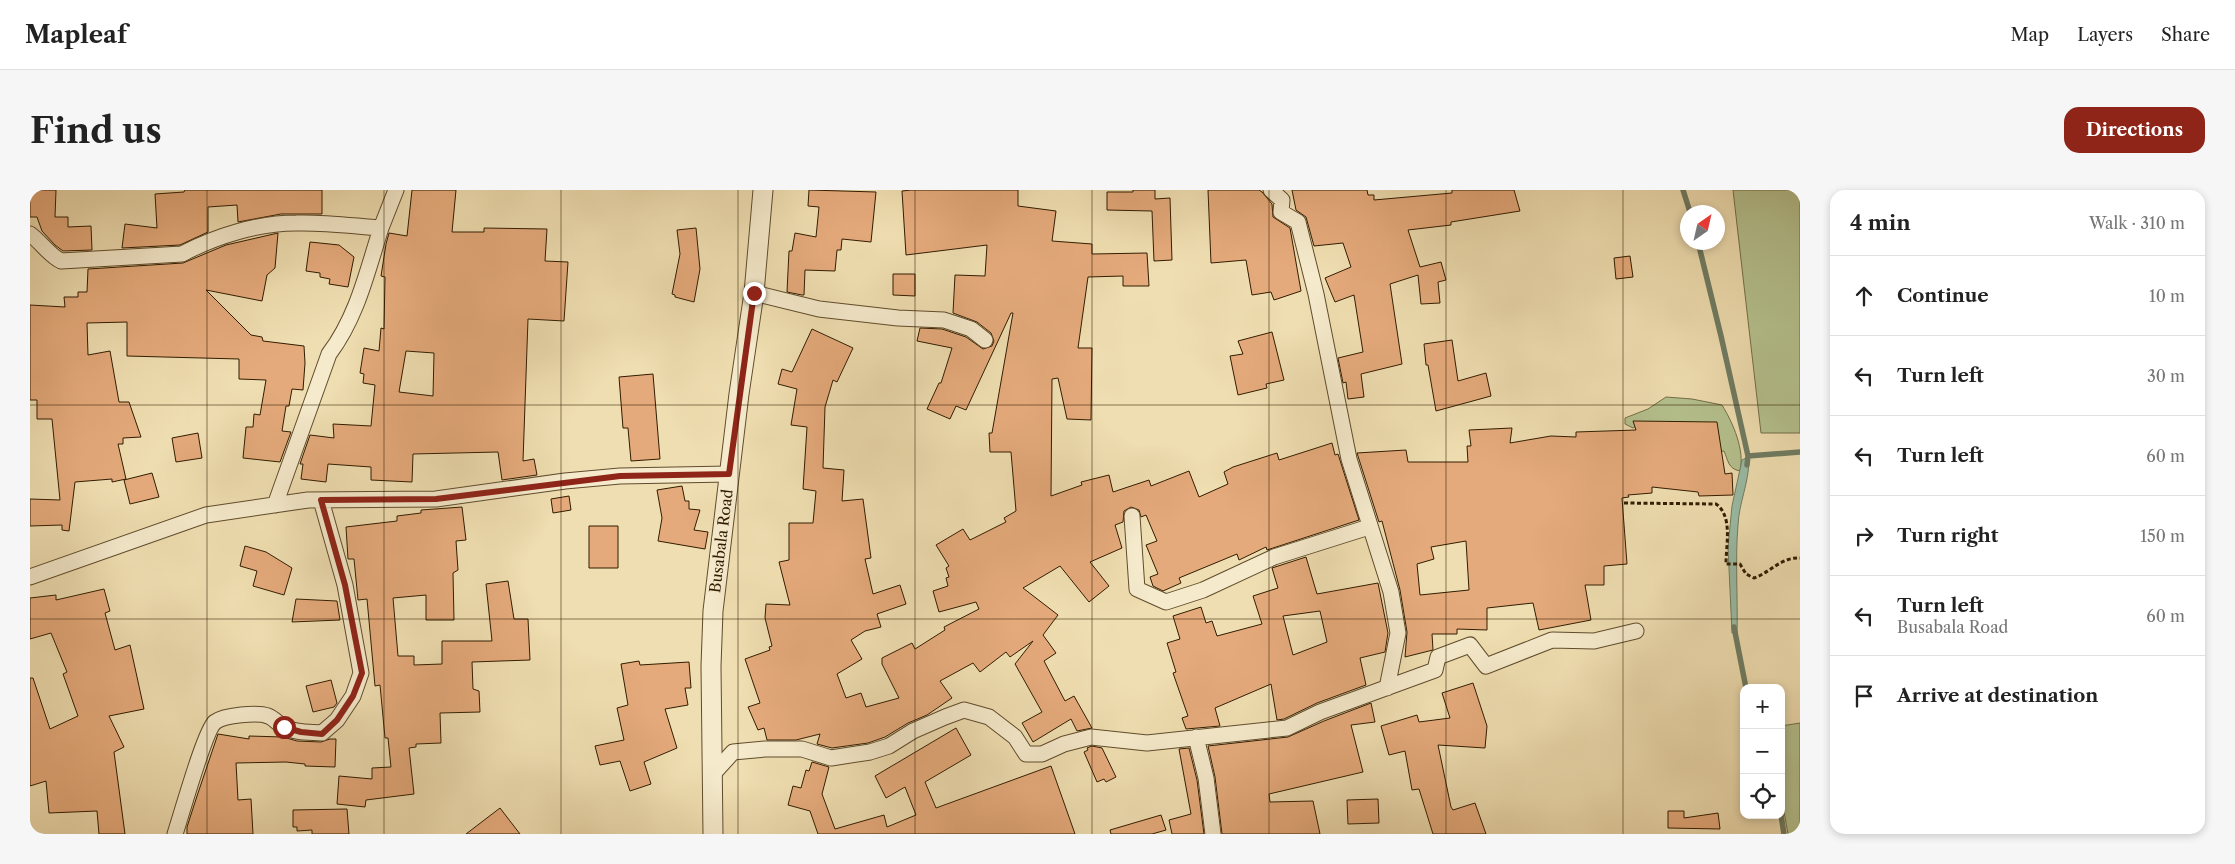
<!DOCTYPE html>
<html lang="en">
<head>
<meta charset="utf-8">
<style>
	:root { --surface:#fff; --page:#f6f6f6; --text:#222; --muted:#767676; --line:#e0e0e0; --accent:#8f2418 }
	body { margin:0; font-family:"Libre Caslon Text",serif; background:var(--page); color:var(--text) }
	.controls { position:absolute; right:15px; bottom:15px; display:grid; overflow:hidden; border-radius:10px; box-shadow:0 2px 8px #0003 }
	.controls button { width:45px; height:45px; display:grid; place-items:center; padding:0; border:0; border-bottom:1px solid var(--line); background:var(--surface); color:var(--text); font:25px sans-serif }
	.compass { position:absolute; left:1650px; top:15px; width:45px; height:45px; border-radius:50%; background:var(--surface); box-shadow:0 2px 8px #0003; rotate:34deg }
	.stop { position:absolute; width:15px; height:15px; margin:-11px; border:4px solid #8f2418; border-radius:50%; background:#fff }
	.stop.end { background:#8f2418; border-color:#fff; box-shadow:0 1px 5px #0008 }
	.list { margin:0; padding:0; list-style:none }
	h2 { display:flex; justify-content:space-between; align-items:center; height:65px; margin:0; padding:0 20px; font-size:21px }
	h2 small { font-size:16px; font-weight:400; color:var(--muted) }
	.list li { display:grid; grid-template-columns:32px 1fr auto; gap:15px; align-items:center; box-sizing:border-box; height:80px; padding:0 20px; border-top:1px solid var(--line) }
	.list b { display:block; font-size:19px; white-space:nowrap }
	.list p { margin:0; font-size:16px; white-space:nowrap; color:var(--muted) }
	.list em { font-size:16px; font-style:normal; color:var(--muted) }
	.icon { flex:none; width:28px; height:28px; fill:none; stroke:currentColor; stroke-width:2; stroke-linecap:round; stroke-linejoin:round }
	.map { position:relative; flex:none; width:1770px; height:644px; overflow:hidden; border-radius:15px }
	header { display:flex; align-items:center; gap:30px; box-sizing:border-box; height:70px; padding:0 25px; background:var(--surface); border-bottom:1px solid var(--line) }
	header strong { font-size:24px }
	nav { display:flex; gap:28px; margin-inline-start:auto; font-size:18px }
	.intro { display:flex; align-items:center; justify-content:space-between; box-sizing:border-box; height:120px; padding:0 30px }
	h1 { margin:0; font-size:35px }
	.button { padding:12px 22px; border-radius:15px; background:var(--accent); color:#fff; font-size:18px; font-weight:700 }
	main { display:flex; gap:30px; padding:0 30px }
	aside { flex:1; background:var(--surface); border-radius:15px; box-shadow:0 2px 8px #0003 }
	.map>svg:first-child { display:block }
	.green { fill:#b5c28f; stroke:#736f48 }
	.water { fill:#9abda7; stroke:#707d64 }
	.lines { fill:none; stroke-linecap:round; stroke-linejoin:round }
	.stream { stroke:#707d64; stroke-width:5.5 }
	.building { fill:#e5aa7b; stroke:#311c00; fill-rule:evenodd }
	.minor-casing { stroke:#604c2c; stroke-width:17 }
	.tertiary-casing { stroke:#604c2c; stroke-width:21 }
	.path { stroke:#311c00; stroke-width:3; stroke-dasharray:4 2.5; stroke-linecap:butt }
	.minor { stroke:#f5eacc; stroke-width:15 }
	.tertiary { stroke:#f5eacc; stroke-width:19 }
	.route { stroke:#8f2418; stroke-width:6 }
	.grid { fill:none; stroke:#311c00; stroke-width:1; stroke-opacity:0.55 }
	.labels { text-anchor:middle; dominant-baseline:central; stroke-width:4.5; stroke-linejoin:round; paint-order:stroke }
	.street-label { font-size:15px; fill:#311c00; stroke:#f5eacc }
</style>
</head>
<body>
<header>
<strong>Mapleaf</strong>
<nav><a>Map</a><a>Layers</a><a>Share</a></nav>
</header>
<div class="intro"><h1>Find us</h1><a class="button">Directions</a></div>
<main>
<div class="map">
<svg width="1770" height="644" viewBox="0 0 1770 644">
	<rect width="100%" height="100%" fill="#efdeb1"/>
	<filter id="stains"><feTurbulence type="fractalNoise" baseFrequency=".004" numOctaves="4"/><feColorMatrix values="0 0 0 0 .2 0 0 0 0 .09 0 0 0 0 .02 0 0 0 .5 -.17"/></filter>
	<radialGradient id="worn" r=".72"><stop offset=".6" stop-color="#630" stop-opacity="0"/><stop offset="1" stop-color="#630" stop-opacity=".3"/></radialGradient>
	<!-- green -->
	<path class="green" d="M 1703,0 L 1770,0 L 1770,243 L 1731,243 Z
		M 1636,207 L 1662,209 L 1692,215 C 1703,233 1715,260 1710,281 C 1698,279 1698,270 1694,261 L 1684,262 L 1616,232 L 1603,238 L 1595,234 L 1595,228 L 1618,219 Z
		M 1770,533 L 1770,644 L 1758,644 L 1751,605 L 1751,536 Z"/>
	<!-- water -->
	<path class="water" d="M 1716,268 L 1719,270 C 1719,292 1709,313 1708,335 C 1705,371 1708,407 1707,444 L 1702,443 L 1698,357 L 1702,316 L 1712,270 Z"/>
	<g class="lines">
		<!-- stream -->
		<path class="stream" d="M 1653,0 L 1660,22
			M 1668,52 L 1691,146 L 1718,266 L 1717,275
			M 1718,266 L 1770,262
			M 1704,437 L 1716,498
			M 1751,625 L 1754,644"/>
	</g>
	<!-- building -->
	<path class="building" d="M 0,0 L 26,0 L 25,27 L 38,27 L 38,37 L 61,36 L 62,60 L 33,61 L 25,55 L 12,41 L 7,27 L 0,27 Z
		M 155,0 L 292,0 L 292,24 L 251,24 L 208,32 L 207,15 L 178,17 L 178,42 L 150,55 L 92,58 L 95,34 L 127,38 L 125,4 L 154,2 Z
		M 382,0 L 426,0 L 422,42 L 454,42 L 454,38 L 517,39 L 515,71 L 538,72 L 534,131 L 498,129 L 493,271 L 504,269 L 507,285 L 472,290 L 468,262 L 383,264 L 382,292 L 341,290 L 341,277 L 298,274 L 296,292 L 271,289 L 273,274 L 270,274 L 280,245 L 304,248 L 303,234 L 341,236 L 345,195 L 333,193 L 334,184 L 330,183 L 334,158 L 349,161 L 351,138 L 354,139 L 355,87 L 351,86 L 356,54 L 359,43 L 377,46 ZM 376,161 L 404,163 L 403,206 L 369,202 Z
		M 779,0 L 846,2 L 841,52 L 812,49 L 811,60 L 807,60 L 805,81 L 775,80 L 774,105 L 772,105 L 757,102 L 759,61 L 762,61 L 765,43 L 786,47 L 789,17 L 778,16 Z
		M 881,0 L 988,0 L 988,16 L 1026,21 L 1022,51 L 1062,54 L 1062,64 L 1117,63 L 1119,96 L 1093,96 L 1093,86 L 1058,87 L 1048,158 L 1062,158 L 1061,230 L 1037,229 L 1028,188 L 1022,189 L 1021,306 L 1052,295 L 1051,292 L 1079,285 L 1083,302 L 1119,290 L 1121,296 L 1159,281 L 1169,307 L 1198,294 L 1194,282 L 1203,277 L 1247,263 L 1249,270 L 1302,253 L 1305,265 L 1308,264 L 1329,330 L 1237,360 L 1236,357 L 1209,370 L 1207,364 L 1149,388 L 1151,393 L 1133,401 L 1123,396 L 1120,387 L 1128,384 L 1116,355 L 1127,351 L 1116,325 L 1111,327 L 1109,320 L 1101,317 L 1094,321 L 1093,332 L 1085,335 L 1092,358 L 1060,372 L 1079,396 L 1059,412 L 1030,376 L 993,398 L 1028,425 L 1013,445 L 1026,463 L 1014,471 L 1035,511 L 1044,506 L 1062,538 L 1047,541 L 1041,529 L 1003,552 L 992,533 L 1012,522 L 985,474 L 1003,451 L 980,467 L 976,462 L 950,482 L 943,473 L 910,491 L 922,508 L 897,525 L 878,533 L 855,547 L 838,553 L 802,558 L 787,554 L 790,544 L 766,550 L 737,550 L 734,538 L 728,540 L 718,517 L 730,513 L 715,469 L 740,460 L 739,457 L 742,456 L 735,428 L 736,414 L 760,415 L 749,372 L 759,370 L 759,333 L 783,333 L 786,301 L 773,299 L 777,237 L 761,235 L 767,199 L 748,194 L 752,179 L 762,182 L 782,139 L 823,158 L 807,192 L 803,190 L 795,217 L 793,278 L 814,280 L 812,311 L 833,309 L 841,368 L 835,369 L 843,404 L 870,395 L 876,414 L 847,424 L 851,437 L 835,441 L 821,450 L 832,469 L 807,484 L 816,508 L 831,503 L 836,517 L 869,508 L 852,474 L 852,468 L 882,453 L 885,459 L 915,440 L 914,437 L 949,419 L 946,412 L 909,422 L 903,401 L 918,396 L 916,388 L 919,387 L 916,378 L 919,376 L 906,355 L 933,339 L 940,350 L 976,332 L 974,328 L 986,321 L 981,262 L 960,262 L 959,243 L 962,243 L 983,123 L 981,123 L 936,220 L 926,216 L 920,229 L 897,219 L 909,193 L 911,193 L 922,158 L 887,151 L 890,138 L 912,139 L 936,147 L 953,159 L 962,156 L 964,151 L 961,143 L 947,132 L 923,123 L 925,85 L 955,86 L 957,55 L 876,65 L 872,1 Z
		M 1103,0 L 1125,0 L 1125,9 L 1140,8 L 1142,70 L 1124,71 L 1122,21 L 1077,20 L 1077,2 L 1103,2 Z
		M 1178,0 L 1229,0 L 1232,2 L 1242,14 L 1243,27 L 1260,38 L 1271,101 L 1244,110 L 1241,102 L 1222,105 L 1216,70 L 1181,73 Z
		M 1262,0 L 1337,0 L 1338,5 L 1344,5 L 1344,10 L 1422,3 L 1422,0 L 1484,0 L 1490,21 L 1421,32 L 1421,35 L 1378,40 L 1390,77 L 1411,72 L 1416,90 L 1408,92 L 1410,113 L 1391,114 L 1388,85 L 1360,94 L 1372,174 L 1331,184 L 1334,207 L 1318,209 L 1316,192 L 1313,193 L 1308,168 L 1333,162 L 1324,105 L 1305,112 L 1295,88 L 1321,77 L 1313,53 L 1284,56 L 1276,27 L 1266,20 Z
		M 666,38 L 670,79 L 664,112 L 645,107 L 645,105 L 642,104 L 650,64 L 647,40 Z
		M 248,43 L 245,78 L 237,85 L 232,111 L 176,100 L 221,145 L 232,147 L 233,151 L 274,156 L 275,173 L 273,200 L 262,199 L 259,216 L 256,216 L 252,241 L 261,242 L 250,272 L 213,268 L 216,237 L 223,237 L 224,224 L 230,225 L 236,190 L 209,189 L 209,169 L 97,166 L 97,132 L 57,133 L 58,165 L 80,161 L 89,212 L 99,212 L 111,247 L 93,248 L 93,254 L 88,254 L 96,289 L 82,292 L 82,289 L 45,292 L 39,341 L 32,340 L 32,335 L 0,336 L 0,309 L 30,310 L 22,229 L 7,229 L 7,210 L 0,210 L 0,115 L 35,117 L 34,107 L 48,107 L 48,102 L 57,102 L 58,79 L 153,73 L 196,55 Z
		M 280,52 L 309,55 L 324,67 L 318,97 L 299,94 L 300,89 L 290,87 L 290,83 L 276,81 Z
		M 1600,66 L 1603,87 L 1586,89 L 1584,68 Z
		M 863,84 L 885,84 L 885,106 L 863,105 Z
		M 1242,142 L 1254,190 L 1236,194 L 1237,198 L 1208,205 L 1200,166 L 1213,164 L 1208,151 Z
		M 1422,150 L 1428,191 L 1456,183 L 1461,206 L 1406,221 L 1398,175 L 1396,175 L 1394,154 Z
		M 623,184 L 630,269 L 601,271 L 598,238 L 593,238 L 589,187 Z
		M 1603,231 L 1687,232 L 1695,284 L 1702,283 L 1703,305 L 1669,306 L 1668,302 L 1622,297 L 1622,303 L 1598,305 L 1599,307 L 1592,308 L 1597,374 L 1574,376 L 1574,395 L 1555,395 L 1561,430 L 1509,440 L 1503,413 L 1457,418 L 1457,440 L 1427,439 L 1427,444 L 1402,444 L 1403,460 L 1375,467 L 1377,442 L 1370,400 L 1352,331 L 1349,332 L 1327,263 L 1376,260 L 1378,272 L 1438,272 L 1437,256 L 1441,256 L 1439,240 L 1482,238 L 1480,253 L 1521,246 L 1546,247 L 1546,242 L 1606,240 ZM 1436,351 L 1439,400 L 1390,405 L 1387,374 L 1404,369 L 1401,357 Z
		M 168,243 L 172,268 L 146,272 L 142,248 Z
		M 122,283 L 129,307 L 100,314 L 94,290 Z
		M 652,296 L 655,311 L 659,311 L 659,319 L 670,320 L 664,340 L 678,342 L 675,359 L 628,351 L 632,328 L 627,300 Z
		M 539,306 L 541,320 L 523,323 L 521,309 Z
		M 432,317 L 436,350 L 426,351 L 428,380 L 423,383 L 424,430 L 396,430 L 396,405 L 363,408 L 368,466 L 384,466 L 384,475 L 412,474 L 412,451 L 462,451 L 456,394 L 478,391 L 484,429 L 498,429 L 500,470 L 442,472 L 443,499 L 449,501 L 450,522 L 410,523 L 411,553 L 386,554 L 386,557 L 379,558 L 384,604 L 336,610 L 335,617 L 307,614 L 309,586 L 342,589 L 342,578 L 361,577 L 358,548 L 355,548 L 350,495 L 345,496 L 337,409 L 328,410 L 324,369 L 318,369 L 316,337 L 367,331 L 367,326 L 391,323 L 391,320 Z
		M 559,336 L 588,336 L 588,378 L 559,378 Z
		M 215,356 L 236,362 L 262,378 L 254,405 L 223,396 L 227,381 L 210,376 Z
		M 1276,367 L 1287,404 L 1348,393 L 1358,443 L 1355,462 L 1330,468 L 1336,495 L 1287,513 L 1254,529 L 1247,530 L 1241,494 L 1185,518 L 1190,536 L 1156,539 L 1152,528 L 1158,526 L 1143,483 L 1146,482 L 1137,453 L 1150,449 L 1143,426 L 1171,417 L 1176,433 L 1182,431 L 1187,446 L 1232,434 L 1223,406 L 1248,398 L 1242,378 ZM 1290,421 L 1297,452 L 1263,465 L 1253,426 Z
		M 74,399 L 80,421 L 75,423 L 85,460 L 100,455 L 114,519 L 79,526 L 94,557 L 84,562 L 95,644 L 69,644 L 67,621 L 19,623 L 16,591 L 0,596 L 0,488 L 3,488 L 20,539 L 48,526 L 33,484 L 37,482 L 21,443 L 0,449 L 0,408 L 26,405 L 26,410 Z
		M 266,409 L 307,411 L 310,430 L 262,432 Z
		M 609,471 L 610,475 L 659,472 L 661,498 L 655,498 L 658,515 L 635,519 L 647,558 L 614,572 L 621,594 L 600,601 L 590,571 L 570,575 L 565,556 L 594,550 L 587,518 L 598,515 L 591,474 Z
		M 301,490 L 307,513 L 304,517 L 283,522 L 276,496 Z
		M 1443,493 L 1457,536 L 1455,558 L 1408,555 L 1421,617 L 1423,620 L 1445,613 L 1456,644 L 1403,644 L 1389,599 L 1382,600 L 1375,561 L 1359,565 L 1351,536 L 1387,525 L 1389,532 L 1420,528 L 1412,503 Z
		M 1341,513 L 1345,532 L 1321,535 L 1333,582 L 1239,604 L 1240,612 L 1283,611 L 1290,644 L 1192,644 L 1185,587 L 1178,556 L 1258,547 L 1294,531 Z
		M 926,538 L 941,565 L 895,592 L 906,618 L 1021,576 L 1045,644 L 788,644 L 780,621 L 758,615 L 763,596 L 771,598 L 776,580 L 779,581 L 782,572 L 799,577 L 792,604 L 805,639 L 854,625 L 857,637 L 886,625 L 875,597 L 856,608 L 845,586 Z
		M 188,544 L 219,549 L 219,546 L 253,547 L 267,551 L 291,552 L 300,549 L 306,549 L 305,577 L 275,576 L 275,574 L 256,572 L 206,573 L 208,610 L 221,609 L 223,644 L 157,644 L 157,637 L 167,606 Z
		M 1062,556 L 1072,558 L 1086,587 L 1076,592 L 1074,589 L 1067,592 L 1054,562 L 1058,560 L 1057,558 Z
		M 1159,558 L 1167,590 L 1174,644 L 1142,644 L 1139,630 L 1161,624 L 1149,559 Z
		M 1348,609 L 1349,633 L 1318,634 L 1317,610 Z
		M 470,618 L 490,644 L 436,644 Z
		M 317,619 L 319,644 L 282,644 L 282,640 L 267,641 L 267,637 L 263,637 L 263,620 Z
		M 1638,621 L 1654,621 L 1654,628 L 1688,623 L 1690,639 L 1638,638 Z
		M 1131,625 L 1136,640 L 1122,644 L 1081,644 L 1080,640 Z"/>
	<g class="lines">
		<defs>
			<path id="minor" d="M 1241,0 L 1252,10 L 1251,22 L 1268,32 L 1286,104 L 1319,269 L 1361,402 L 1368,443 L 1357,498
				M 0,44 C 11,52 19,65 31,71 L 152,64 C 186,46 228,33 266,33 C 294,32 323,36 351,38 L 366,0
				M 724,103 L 789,119 L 868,128 L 914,130 L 941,139 L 955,150
				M 245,315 L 299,164 C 327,127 337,82 351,38
				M 1102,326 L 1107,399 L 1136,412 L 1173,400 L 1244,367 L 1339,337
				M 0,387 L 176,325 L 278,310 L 406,309 L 535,291 L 590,286 L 699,284
				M 1166,547 L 1176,588 L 1183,644
				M 683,584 L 703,562 L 735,559 L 772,559 L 801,568 L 840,562 L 859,556 L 883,541 L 915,527 L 934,520 L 959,527 L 985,547 L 996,564 L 1012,564 L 1034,554 L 1061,547 L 1117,553 L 1257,538 L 1290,522 L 1405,480 L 1408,467 L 1440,455 L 1456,476 L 1522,450 L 1564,451 L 1606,441
				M 145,644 C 151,626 175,540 185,532 C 194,525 228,522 238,526 C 244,528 248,534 254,537 C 265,543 280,542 292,543 L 307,530 L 323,506 L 331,483 L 315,395 L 291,310"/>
			<path id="tertiary" d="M 683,644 L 681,476 L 683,421 L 709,204 L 724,103 L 733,0"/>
		</defs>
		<!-- minor casing -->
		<use href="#minor" class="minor-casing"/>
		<!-- tertiary casing -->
		<use href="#tertiary" class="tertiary-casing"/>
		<!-- path -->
		<path class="path" d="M 1594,313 L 1686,314 C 1703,326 1696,355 1696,374 L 1710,374 L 1716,384 L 1724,388 C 1741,382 1751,367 1770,368"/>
		<!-- minor -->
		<use href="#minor" class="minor"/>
		<!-- tertiary -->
		<use href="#tertiary" class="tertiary"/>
	</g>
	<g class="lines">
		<!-- route -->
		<path class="route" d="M 254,537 L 271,542 L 292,544 L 307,530 L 323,506 L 332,483 L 315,395 L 291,310 L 406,309 L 590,286 L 699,284 L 724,103"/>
	</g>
	<!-- grid -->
	<path class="grid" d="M 177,0 L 177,644M 354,0 L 354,644M 531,0 L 531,644M 708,0 L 708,644M 885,0 L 885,644M 1062,0 L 1062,644M 1239,0 L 1239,644M 1416,0 L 1416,644M 1593,0 L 1593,644M 0,215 L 1770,215M 0,429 L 1770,429"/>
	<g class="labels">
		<!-- street labels -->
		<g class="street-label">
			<text transform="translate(691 351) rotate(-83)">Busabala Road</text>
		</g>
	</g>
	<rect width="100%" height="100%" filter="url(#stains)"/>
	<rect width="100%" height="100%" fill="url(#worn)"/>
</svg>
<div class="controls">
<button>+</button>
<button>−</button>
<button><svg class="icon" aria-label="locate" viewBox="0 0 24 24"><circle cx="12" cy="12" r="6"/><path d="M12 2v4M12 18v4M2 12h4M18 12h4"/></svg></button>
</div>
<svg class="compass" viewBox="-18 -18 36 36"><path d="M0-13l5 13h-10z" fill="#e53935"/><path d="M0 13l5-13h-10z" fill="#767676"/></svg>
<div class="stop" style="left:254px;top:537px"></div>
<div class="stop end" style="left:724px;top:103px"></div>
</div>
<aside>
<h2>4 min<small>Walk · 310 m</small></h2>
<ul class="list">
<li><svg class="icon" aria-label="ahead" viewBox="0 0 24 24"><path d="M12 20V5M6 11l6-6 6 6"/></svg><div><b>Continue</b></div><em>10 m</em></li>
<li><svg class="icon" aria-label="left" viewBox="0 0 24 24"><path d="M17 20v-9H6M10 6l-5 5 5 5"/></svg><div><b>Turn left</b></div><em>30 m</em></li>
<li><svg class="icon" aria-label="left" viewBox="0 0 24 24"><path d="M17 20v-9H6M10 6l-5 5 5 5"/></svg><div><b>Turn left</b></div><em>60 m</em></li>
<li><svg class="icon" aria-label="right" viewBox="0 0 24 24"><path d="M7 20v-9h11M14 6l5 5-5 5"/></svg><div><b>Turn right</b></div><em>150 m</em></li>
<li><svg class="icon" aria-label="left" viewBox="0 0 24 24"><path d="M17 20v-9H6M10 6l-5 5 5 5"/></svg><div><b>Turn left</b><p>Busabala Road</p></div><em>60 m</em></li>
<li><svg class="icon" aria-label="arrive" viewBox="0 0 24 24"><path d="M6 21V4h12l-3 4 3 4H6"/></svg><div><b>Arrive at destination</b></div></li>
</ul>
</aside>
</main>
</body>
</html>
